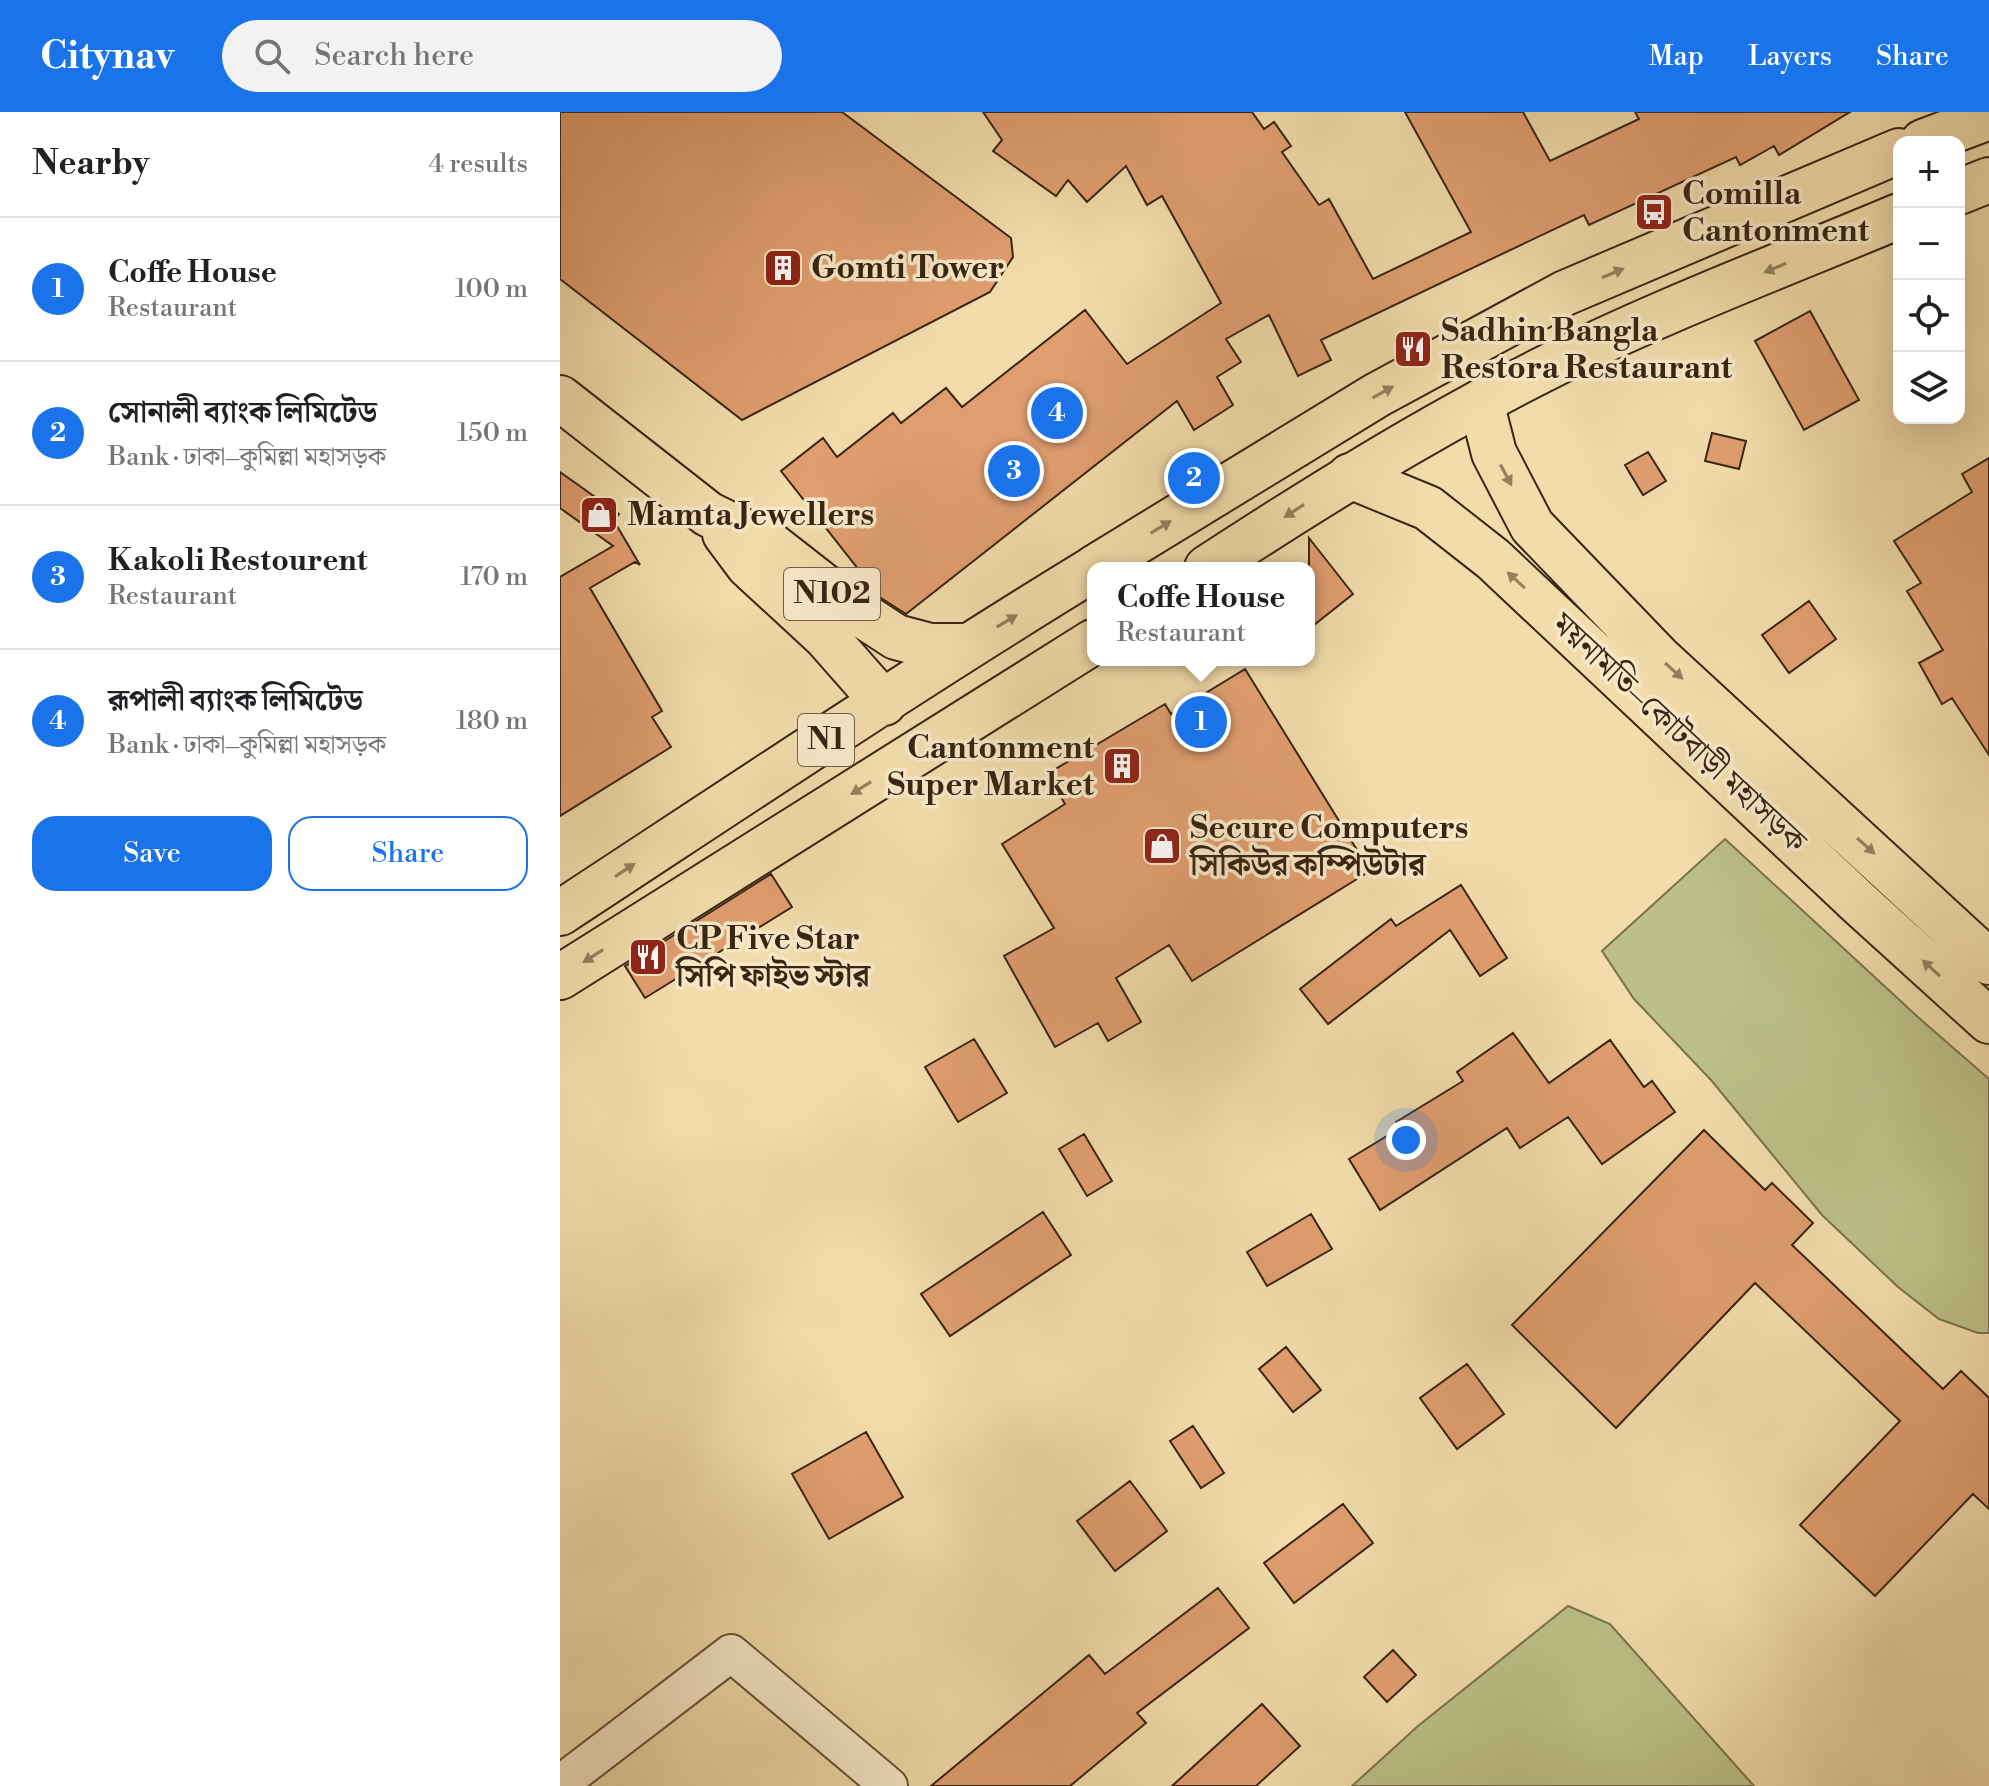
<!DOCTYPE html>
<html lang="en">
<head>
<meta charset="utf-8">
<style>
	:root { --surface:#fff; --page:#f2f2f2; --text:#202124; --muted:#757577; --line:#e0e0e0; --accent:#1a73e8 }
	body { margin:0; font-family:"Libre Bodoni","Noto Serif Bengali",serif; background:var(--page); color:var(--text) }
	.controls { position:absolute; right:24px; top:24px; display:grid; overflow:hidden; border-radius:16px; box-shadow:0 8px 32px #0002 }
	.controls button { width:72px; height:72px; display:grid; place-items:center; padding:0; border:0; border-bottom:2px solid var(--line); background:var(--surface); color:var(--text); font:40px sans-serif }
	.you { position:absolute; left:846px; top:1028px; width:28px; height:28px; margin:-20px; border:6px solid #fff; border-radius:50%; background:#1a73e8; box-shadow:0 0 0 12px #1a73e833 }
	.badge { display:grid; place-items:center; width:52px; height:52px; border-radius:50%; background:var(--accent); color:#fff; font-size:26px; font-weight:700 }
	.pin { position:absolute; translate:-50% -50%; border:4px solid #fff; box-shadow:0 2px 8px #0006 }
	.popup { position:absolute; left:527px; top:450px; width:228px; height:104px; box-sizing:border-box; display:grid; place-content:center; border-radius:16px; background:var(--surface); filter:drop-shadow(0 2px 6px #0005); font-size:26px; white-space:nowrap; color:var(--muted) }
	.popup b { font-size:30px; color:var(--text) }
	.popup::after { content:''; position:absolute; left:50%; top:100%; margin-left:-16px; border:16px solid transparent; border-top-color:var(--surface) }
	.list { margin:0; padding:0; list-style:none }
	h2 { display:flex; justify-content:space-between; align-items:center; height:104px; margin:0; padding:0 32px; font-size:34px }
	h2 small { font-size:26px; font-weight:400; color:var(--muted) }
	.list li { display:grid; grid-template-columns:52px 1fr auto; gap:24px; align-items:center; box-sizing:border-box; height:144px; padding:0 32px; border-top:2px solid var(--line) }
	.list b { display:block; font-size:30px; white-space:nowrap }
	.list p { margin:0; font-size:26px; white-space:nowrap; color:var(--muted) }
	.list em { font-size:26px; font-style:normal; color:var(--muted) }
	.actions { display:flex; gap:16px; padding:24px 32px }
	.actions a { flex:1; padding:18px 0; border:2px solid var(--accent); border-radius:24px; text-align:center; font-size:28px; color:var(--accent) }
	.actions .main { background:var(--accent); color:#fff }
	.icon { flex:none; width:44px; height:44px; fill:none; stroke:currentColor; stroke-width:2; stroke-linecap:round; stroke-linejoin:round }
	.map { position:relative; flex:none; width:1429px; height:1674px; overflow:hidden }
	header { display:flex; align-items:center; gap:48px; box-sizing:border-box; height:112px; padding:0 40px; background:var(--accent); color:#fff }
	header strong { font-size:38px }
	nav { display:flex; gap:44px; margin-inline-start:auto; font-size:28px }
	.search { width:560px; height:72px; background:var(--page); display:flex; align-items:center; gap:20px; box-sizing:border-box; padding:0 28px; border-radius:44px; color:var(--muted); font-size:30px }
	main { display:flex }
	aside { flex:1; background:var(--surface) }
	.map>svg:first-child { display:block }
	.green { fill:#bcc088; stroke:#7a724d; stroke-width:2 }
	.building { fill:#e09e70; stroke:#392512; stroke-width:2 }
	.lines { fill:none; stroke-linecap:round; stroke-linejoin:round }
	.minor-casing { stroke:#675338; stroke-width:40 }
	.major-casing { stroke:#392512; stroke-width:48 }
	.highway-casing { stroke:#392512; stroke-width:48 }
	.minor { stroke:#f7e8c8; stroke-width:36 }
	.major { stroke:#f2dcab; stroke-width:44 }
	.highway { stroke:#f2dcab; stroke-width:44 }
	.oneway { fill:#96805e }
	.labels { text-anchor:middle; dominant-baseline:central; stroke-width:7; stroke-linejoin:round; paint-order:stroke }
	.shield { fill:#f7e8c8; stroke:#726049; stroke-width:2 }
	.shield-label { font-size:30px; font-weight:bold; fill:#392512 }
	.poi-label { font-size:32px; font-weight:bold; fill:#392512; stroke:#f7e8c8; text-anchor:start }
	.street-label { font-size:32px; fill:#392512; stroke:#f7e8c8 }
</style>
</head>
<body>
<header>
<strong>Citynav</strong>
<div class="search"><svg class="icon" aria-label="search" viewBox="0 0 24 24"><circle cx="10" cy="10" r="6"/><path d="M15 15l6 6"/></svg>Search here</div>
<nav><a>Map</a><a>Layers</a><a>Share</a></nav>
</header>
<main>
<aside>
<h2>Nearby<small>4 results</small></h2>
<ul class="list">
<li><span class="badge">1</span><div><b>Coffe House</b><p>Restaurant</p></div><em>100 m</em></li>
<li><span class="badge">2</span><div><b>সোনালী ব্যাংক লিমিটেড</b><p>Bank · ঢাকা–কুমিল্লা মহাসড়ক</p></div><em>150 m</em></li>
<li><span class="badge">3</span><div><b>Kakoli Restourent</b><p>Restaurant</p></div><em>170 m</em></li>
<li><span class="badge">4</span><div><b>রূপালী ব্যাংক লিমিটেড</b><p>Bank · ঢাকা–কুমিল্লা মহাসড়ক</p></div><em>180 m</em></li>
</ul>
<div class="actions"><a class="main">Save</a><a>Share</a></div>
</aside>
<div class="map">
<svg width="1429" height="1674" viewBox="0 0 1429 1674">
	<rect width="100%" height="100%" fill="#f2dcab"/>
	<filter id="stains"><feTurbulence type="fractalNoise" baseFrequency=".0025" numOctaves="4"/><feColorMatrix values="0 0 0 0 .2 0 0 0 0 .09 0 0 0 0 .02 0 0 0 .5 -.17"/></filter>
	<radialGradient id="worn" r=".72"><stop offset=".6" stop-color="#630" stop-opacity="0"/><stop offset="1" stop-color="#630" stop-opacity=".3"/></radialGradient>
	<!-- green -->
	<path class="green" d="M 1165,727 L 1359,906 L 1429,967 L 1429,1221 L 1418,1221 L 1379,1207 L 1338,1175 L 1262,1103 L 1151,968 L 1074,887 L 1042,839 Z
		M 1008,1494 L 1050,1512 L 1194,1674 L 792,1674 L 858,1614 Z"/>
	<!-- building -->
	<path class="building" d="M 0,0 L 282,0 L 451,126 L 453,145 L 430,180 L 182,308 L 0,167 Z
		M 423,0 L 692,0 L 704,17 L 714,10 L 731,34 L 722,40 L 759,93 L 769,87 L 813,167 L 911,120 L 845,0 L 963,0 L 990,49 L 1079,7 L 1075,0 L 1290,0 L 1219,43 L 1214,34 L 1180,53 L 1176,45 L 1029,113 L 1024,103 L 761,228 L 771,248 L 738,264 L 709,203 L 666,227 L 681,250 L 657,265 L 673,293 L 634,318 L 617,289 L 346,502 L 321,486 L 221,359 L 263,326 L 277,345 L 333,301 L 341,311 L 386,276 L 402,295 L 525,198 L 567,252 L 661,191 L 602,84 L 587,93 L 566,54 L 527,90 L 508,68 L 496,84 L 433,39 L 442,28 Z
		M 1250,199 L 1299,288 L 1244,318 L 1195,229 Z
		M 1152,321 L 1186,329 L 1179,357 L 1145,349 Z
		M 1088,340 L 1106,369 L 1083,383 L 1065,353 Z
		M 1429,346 L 1429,643 L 1392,586 L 1382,592 L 1359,551 L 1383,538 L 1347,479 L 1361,471 L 1334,429 L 1412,380 L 1402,362 Z
		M 0,360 L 59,402 L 54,409 L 80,453 L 75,450 L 30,476 L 102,599 L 92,605 L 111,635 L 0,704 L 0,465 L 53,434 L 0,396 Z
		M 749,426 L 793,482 L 749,517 Z
		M 1249,489 L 1276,527 L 1229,561 L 1202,523 Z
		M 685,557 L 810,759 L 632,869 L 609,833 L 556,866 L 581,910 L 548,929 L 538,911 L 495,935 L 444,844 L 494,816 L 442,732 L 505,692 L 487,662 L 605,592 L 611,602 Z
		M 211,762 L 232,795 L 85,886 L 65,854 Z
		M 901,773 L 947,846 L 920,864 L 890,818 L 768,912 L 740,877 L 831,807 L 836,814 Z
		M 953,921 L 989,971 L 1050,928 L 1084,975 L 1092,969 L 1115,1000 L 1042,1052 L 1008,1005 L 960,1036 L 947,1016 L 820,1098 L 789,1047 L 840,1016 L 836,1010 L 903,969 L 897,960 Z
		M 414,927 L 447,981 L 398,1010 L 365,955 Z
		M 1144,1018 L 1205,1078 L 1212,1071 L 1253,1111 L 1232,1133 L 1383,1277 L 1401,1259 L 1429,1286 L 1429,1397 L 1413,1382 L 1315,1484 L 1240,1413 L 1340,1309 L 1195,1171 L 1056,1316 L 952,1213 Z
		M 524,1022 L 552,1069 L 527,1084 L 499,1037 Z
		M 483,1100 L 511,1143 L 390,1224 L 361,1182 Z
		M 751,1102 L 772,1137 L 707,1174 L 687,1140 Z
		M 726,1235 L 761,1278 L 733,1300 L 699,1257 Z
		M 907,1252 L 944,1302 L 897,1337 L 860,1286 Z
		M 633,1314 L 664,1361 L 641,1376 L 610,1329 Z
		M 306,1320 L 343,1385 L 269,1427 L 232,1362 Z
		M 570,1369 L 607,1419 L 555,1459 L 517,1409 Z
		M 783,1392 L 813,1431 L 734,1491 L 704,1451 Z
		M 658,1476 L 689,1516 L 577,1601 L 586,1611 L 510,1674 L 371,1674 L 529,1543 L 545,1562 Z
		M 833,1538 L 856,1563 L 827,1590 L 804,1565 Z
		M 702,1592 L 740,1634 L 696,1674 L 612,1674 Z"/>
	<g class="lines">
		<defs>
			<path id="minor" d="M 0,1672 L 171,1541 L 329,1674"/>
			<path id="major" d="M 921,290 L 934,341 L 972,414 L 1099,546 L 1429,850
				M 790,364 L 868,396 L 933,447 L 1300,792 L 1429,909"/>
			<path id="highway" d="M 1363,30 L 1429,5
				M 1399,80 L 1429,68
				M 0,286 L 148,402 L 211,433 L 293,497 L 336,525 L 370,534 L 405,534
				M 165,422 L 188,453 L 265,524 L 324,591
				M 534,456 L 817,283 L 1005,181 L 1339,39
				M 647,456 C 756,385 865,317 982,258 C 1097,200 1220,154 1339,104
				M 0,801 C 177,685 353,567 533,457
				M 0,865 L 533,530"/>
		</defs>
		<!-- minor casing -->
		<use href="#minor" class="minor-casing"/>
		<!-- major casing -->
		<use href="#major" class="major-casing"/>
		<!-- highway casing -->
		<use href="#highway" class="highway-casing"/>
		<!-- minor -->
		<use href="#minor" class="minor"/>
		<!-- major -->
		<use href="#major" class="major"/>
		<!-- highway -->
		<use href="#highway" class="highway"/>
	</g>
	<!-- one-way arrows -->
	<defs><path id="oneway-solid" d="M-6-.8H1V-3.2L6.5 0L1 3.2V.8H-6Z" transform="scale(2)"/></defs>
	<g class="oneway">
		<use href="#oneway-solid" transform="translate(1215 156) rotate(157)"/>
		<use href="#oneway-solid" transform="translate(1053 161) rotate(-23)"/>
		<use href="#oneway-solid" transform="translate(823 280) rotate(-29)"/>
		<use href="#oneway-solid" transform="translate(946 363) rotate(62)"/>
		<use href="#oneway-solid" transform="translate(734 399) rotate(147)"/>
		<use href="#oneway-solid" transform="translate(601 415) rotate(-31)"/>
		<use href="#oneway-solid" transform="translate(956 468) rotate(-137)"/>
		<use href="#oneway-solid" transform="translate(447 509) rotate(-31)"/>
		<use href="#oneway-solid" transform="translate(1114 559) rotate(42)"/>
		<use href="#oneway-solid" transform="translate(301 676) rotate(148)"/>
		<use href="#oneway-solid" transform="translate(1306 734) rotate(42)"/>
		<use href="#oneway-solid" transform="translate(65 758) rotate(-33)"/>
		<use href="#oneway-solid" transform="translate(33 844) rotate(148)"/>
		<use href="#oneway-solid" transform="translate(1371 856) rotate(-138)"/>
	</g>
	<!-- icons -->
	<defs>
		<symbol id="bus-square" viewBox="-11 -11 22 22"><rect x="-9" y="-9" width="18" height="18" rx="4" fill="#8f2418" stroke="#f7e8c8"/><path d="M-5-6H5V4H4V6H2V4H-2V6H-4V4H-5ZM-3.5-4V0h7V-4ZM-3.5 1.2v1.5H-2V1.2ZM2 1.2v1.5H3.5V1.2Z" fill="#fff"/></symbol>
		<symbol id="building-square" viewBox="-11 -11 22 22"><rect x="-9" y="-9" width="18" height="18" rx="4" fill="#8f2418" stroke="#f7e8c8"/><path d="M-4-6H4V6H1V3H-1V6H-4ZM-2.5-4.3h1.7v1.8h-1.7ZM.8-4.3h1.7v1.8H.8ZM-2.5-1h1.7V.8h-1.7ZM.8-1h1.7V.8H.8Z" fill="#fff"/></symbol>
		<symbol id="restaurant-square" viewBox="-11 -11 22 22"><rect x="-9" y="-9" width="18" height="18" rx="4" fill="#8f2418" stroke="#f7e8c8"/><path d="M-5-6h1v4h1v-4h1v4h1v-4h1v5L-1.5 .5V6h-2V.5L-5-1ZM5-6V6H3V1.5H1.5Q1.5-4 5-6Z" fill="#fff"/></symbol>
		<symbol id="shop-square" viewBox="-11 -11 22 22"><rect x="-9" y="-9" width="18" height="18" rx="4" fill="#8f2418" stroke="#f7e8c8"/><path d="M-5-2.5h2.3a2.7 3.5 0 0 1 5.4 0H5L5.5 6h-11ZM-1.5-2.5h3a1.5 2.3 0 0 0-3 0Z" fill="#fff"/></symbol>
	</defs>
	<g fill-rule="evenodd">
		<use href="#bus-square" x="1072" y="78" width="44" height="44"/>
		<use href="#building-square" x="201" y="134" width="44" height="44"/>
		<use href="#restaurant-square" x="831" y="215" width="44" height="44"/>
		<use href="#shop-square" x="17" y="381" width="44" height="44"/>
		<use href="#building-square" x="540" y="632" width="44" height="44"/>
		<use href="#shop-square" x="580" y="712" width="44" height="44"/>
		<use href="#restaurant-square" x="66" y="823" width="44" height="44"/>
	</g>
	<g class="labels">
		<!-- shield labels -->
		<g class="shield">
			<rect x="224" y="456" width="96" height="52" rx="6"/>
			<rect x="238" y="602" width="56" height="52" rx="6"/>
		</g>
		<g class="shield-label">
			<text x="272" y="482">N102</text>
			<text x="266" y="628">N1</text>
		</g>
		<!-- poi labels -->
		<g class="poi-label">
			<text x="1122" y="82">Comilla<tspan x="1122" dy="37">Cantonment</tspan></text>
			<text x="251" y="156">Gomti Tower</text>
			<text x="881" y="219">Sadhin Bangla<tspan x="881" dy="37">Restora Restaurant</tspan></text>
			<text x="67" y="403">Mamta Jewellers</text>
			<text x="534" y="636" text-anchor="end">Cantonment<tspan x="534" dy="37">Super Market</tspan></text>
			<text x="630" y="716">Secure Computers<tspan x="630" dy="37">সিকিউর কম্পিউটার</tspan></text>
			<text x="116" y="827">CP Five Star<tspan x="116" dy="37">সিপি ফাইভ স্টার</tspan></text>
		</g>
		<!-- street labels -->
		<g class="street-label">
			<text transform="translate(1119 621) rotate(43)">ময়নামতি–কোটবাড়ী মহাসড়ক</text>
		</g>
	</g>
	<rect width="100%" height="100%" filter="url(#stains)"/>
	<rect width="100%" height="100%" fill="url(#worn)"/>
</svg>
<div class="controls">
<button>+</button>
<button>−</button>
<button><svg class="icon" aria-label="locate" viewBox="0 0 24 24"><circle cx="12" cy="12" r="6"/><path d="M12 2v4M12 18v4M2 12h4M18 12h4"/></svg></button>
<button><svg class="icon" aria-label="layers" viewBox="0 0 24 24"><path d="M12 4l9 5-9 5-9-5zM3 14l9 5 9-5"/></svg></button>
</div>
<div class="you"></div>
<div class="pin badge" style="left:641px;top:610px">1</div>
<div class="popup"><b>Coffe House</b>Restaurant</div>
<div class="pin badge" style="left:634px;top:366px">2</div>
<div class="pin badge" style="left:454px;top:359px">3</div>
<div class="pin badge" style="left:497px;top:301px">4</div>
</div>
</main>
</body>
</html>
